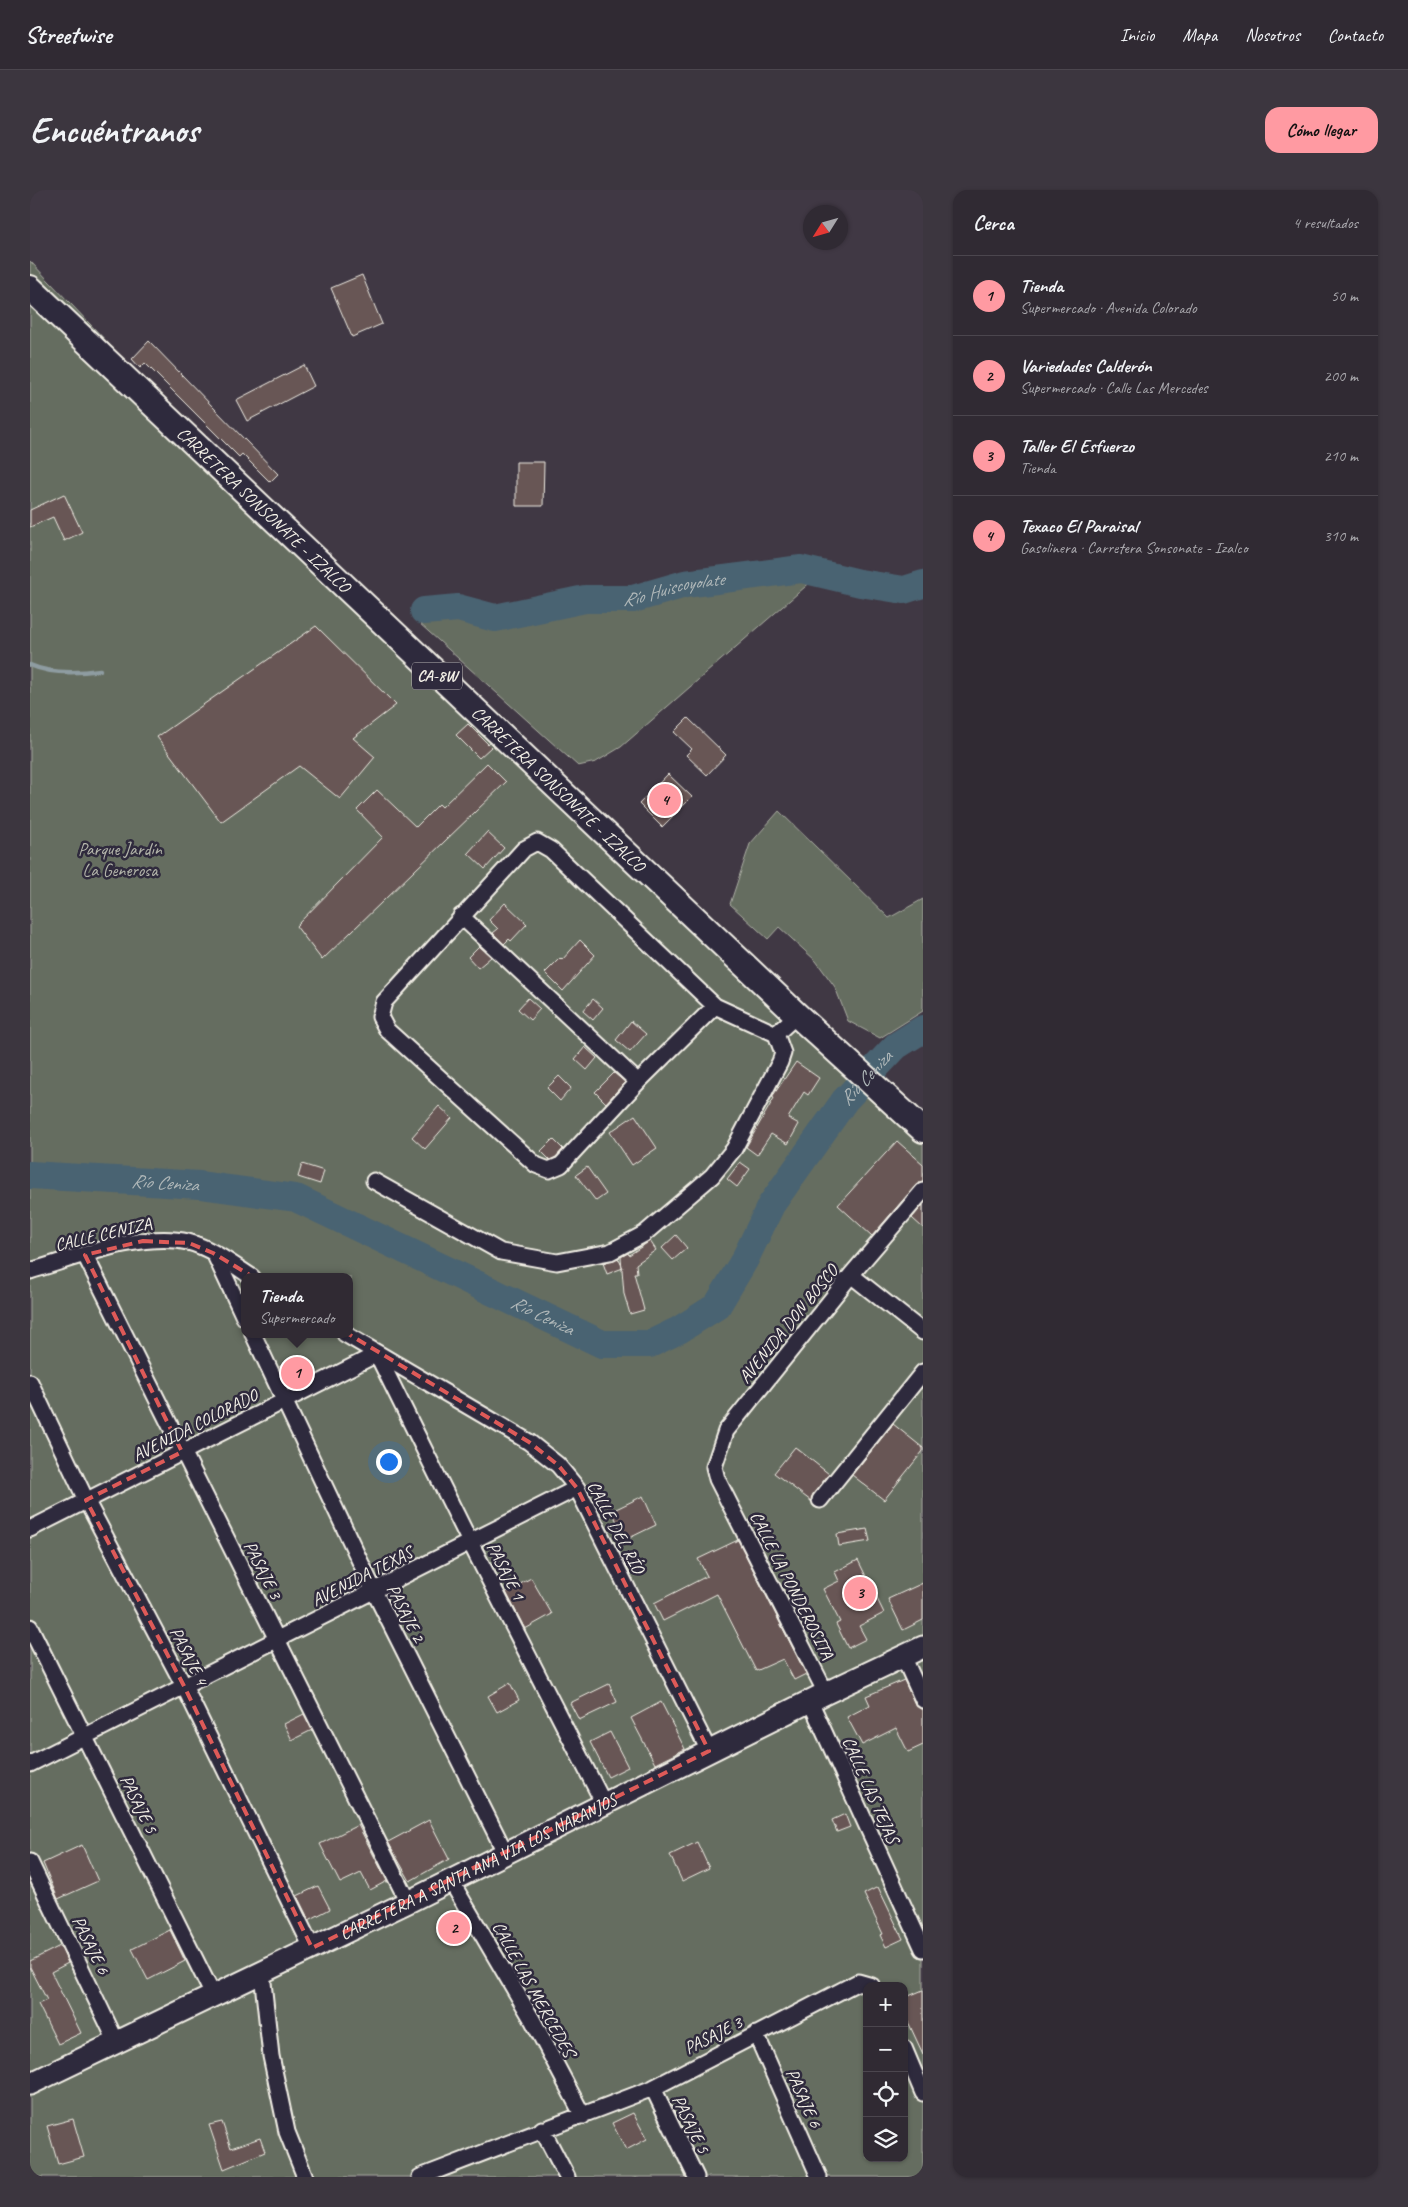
<!DOCTYPE html>
<html lang="es">
<head>
<meta charset="utf-8">
<style>
	:root { --surface:#302a33; --page:#3c363f; --text:#f1f3f6; --muted:#a8a7ac; --line:#4b464e; --accent:#ff9aa2 }
	body { margin:0; font-family:Caveat,sans-serif; background:var(--page); color:var(--text) }
	.controls { position:absolute; right:15px; bottom:15px; display:grid; overflow:hidden; border-radius:10px; box-shadow:0 1px 4px #0004 }
	.controls button { width:45px; height:45px; display:grid; place-items:center; padding:0; border:0; border-bottom:1px solid var(--line); background:var(--surface); color:var(--text); font:25px sans-serif }
	.compass { position:absolute; left:773px; top:15px; width:45px; height:45px; border-radius:50%; background:var(--surface); box-shadow:0 1px 4px #0004; rotate:233deg }
	.you { position:absolute; left:358px; top:1271px; width:18px; height:18px; margin:-12px; border:4px solid #fff; border-radius:50%; background:#1a73e8; box-shadow:0 0 0 8px #1a73e833 }
	.badge { display:grid; place-items:center; width:32px; height:32px; border-radius:50%; background:var(--accent); color:#111; font-size:16px; font-weight:700 }
	.pin { position:absolute; translate:-50% -50%; border:2px solid #fff; box-shadow:0 1px 5px #0006 }
	.popup { position:absolute; left:211px; top:1083px; width:112px; height:65px; box-sizing:border-box; display:grid; place-content:center; border-radius:10px; background:var(--surface); filter:drop-shadow(0 1px 4px #0005); font-size:16px; white-space:nowrap; color:var(--muted) }
	.popup b { font-size:19px; color:var(--text) }
	.popup::after { content:''; position:absolute; left:50%; top:100%; margin-left:-10px; border:10px solid transparent; border-top-color:var(--surface) }
	.list { margin:0; padding:0; list-style:none }
	h2 { display:flex; justify-content:space-between; align-items:center; height:65px; margin:0; padding:0 20px; font-size:21px }
	h2 small { font-size:16px; font-weight:400; color:var(--muted) }
	.list li { display:grid; grid-template-columns:32px 1fr auto; gap:15px; align-items:center; box-sizing:border-box; height:80px; padding:0 20px; border-top:1px solid var(--line) }
	.list b { display:block; font-size:19px; white-space:nowrap }
	.list p { margin:0; font-size:16px; white-space:nowrap; color:var(--muted) }
	.list em { font-size:16px; font-style:normal; color:var(--muted) }
	.icon { flex:none; width:28px; height:28px; fill:none; stroke:currentColor; stroke-width:2; stroke-linecap:round; stroke-linejoin:round }
	.map { position:relative; flex:none; width:893px; height:1987px; overflow:hidden; border-radius:15px }
	header { display:flex; align-items:center; gap:30px; box-sizing:border-box; height:70px; padding:0 25px; background:var(--surface); border-bottom:1px solid var(--line) }
	header strong { font-size:24px }
	nav { display:flex; gap:28px; margin-inline-start:auto; font-size:18px }
	.intro { display:flex; align-items:center; justify-content:space-between; box-sizing:border-box; height:120px; padding:0 30px }
	h1 { margin:0; font-size:35px }
	.button { padding:12px 22px; border-radius:15px; background:var(--accent); color:#111; font-size:18px; font-weight:700 }
	main { display:flex; gap:30px; padding:0 30px }
	aside { flex:1; background:var(--surface); border-radius:15px; box-shadow:0 1px 4px #0004 }
	.map>svg:first-child { display:block }
	.green { fill:#656d60; stroke:#acafa4; fill-rule:evenodd }
	.lines { fill:none; stroke-linecap:round; stroke-linejoin:round }
	.stream { stroke:#8e9ca1; stroke-width:4.5 }
	.river { stroke:#4a6372; stroke-width:28 }
	.building { fill:#675755; stroke:#f4f1e8 }
	.minor-casing { stroke:#f4f1e8; stroke-width:19 }
	.secondary-casing { stroke:#f4f1e8; stroke-width:25 }
	.primary-casing { stroke:#f4f1e8; stroke-width:28 }
	.minor { stroke:#2f2a3d; stroke-width:15 }
	.secondary { stroke:#2f2a3d; stroke-width:21 }
	.primary { stroke:#2f2a3d; stroke-width:24 }
	.marked { fill:none; stroke:#de5a58; stroke-width:4; stroke-dasharray:10 6; stroke-linejoin:round }
	.labels { text-anchor:middle; dominant-baseline:central; stroke-width:5; stroke-linejoin:round; paint-order:stroke }
	.shield { fill:#2f2a3d; stroke:#b9b5b5; stroke-width:1 }
	.shield-label { font-size:16px; font-weight:bold; fill:#f4f1e8 }
	.street-label { font-size:18px; fill:#f4f1e8; stroke:#2f2a3d }
	.park-label { font-size:18px; fill:#b4b6ab; stroke:#2f2a3d }
	.water-label { font-size:19px; font-style:italic; fill:#b0b8b9; stroke:#2f2a3d }
</style>
</head>
<body>
<header>
<strong>Streetwise</strong>
<nav><a>Inicio</a><a>Mapa</a><a>Nosotros</a><a>Contacto</a></nav>
</header>
<div class="intro"><h1>Encuéntranos</h1><a class="button">Cómo llegar</a></div>
<main>
<div class="map">
<svg width="893" height="1987" viewBox="0 0 893 1987">
	<rect width="100%" height="100%" fill="#403844"/>
	<filter id="ink" filterUnits="userSpaceOnUse"><feTurbulence type="fractalNoise" baseFrequency=".02" numOctaves="2"/><feDisplacementMap in="SourceGraphic" scale="10" xChannelSelector="R" yChannelSelector="G"/><feConvolveMatrix kernelMatrix="1 2 1 2 8 2 1 2 1" color-interpolation-filters="sRGB"/></filter>
	<g filter="url(#ink)">
		<!-- green -->
		<path class="green" d="M 0,71 L 218,300 L 893,925 L 893,1987 L 0,1987 ZM 214,1087 L 320,1087 L 320,1144 L 214,1144 ZM 837,1796 L 874,1796 L 874,1968 L 837,1968 Z
			M 783,390 L 591,557 L 566,572 L 548,576 L 389,433 L 429,424 L 466,435 L 554,412 L 603,411 L 654,397 Z
			M 749,621 L 859,728 L 893,709 L 893,821 L 850,848 L 818,831 L 805,797 L 786,771 L 749,737 L 738,749 L 700,714 L 720,654 Z"/>
		<g class="lines">
			<!-- stream -->
			<path class="stream" d="M 0,475 C 20,484 48,483 70,480"/>
			<!-- river -->
			<g class="river">
				<path id="s1" d="M 394,421 L 428,418 L 465,428 L 555,409 L 603,409 L 655,394 L 771,379 L 830,393 L 874,400 L 893,394"/>
				<path id="s2" d="M 0,985 L 170,995 L 266,1008 L 572,1154 L 620,1154 L 649,1140 L 687,1116 L 715,1069 L 741,1015 L 815,910 L 866,856 L 893,839"/>
			</g>
		</g>
		<!-- building -->
		<path class="building" d="M 332,85 L 352,134 L 322,147 L 301,98 Z
			M 119,151 L 248,284 L 240,292 L 212,264 L 209,267 L 115,173 L 110,178 L 102,169 Z
			M 274,175 L 284,196 L 217,231 L 206,210 Z
			M 486,272 L 514,272 L 513,316 L 486,316 Z
			M 34,304 L 52,342 L 34,351 L 23,327 L 0,337 L 0,320 Z
			M 286,436 L 366,515 L 323,548 L 345,567 L 310,609 L 269,576 L 191,632 L 127,547 Z
			M 658,528 L 696,565 L 677,585 L 656,565 L 662,559 L 644,542 Z
			M 438,534 L 461,557 L 449,568 L 426,545 Z
			M 457,573 L 476,592 L 292,770 L 266,736 L 353,647 L 327,620 L 347,600 L 386,637 L 409,614 L 412,617 Z
			M 638,584 L 662,607 L 632,637 L 609,614 Z
			M 457,642 L 474,658 L 455,679 L 438,663 Z
			M 475,713 L 497,734 L 481,751 L 479,749 L 474,754 L 463,743 L 468,739 L 459,730 Z
			M 550,750 L 565,765 L 533,801 L 515,783 L 530,768 L 532,770 Z
			M 449,756 L 461,767 L 448,778 L 438,767 Z
			M 498,808 L 510,819 L 500,830 L 488,819 Z
			M 563,809 L 573,818 L 563,830 L 553,821 Z
			M 601,831 L 616,844 L 600,862 L 586,850 Z
			M 555,857 L 567,868 L 557,880 L 545,869 Z
			M 766,872 L 789,888 L 778,905 L 774,902 L 758,928 L 769,934 L 758,954 L 741,944 L 727,965 L 716,957 L 744,908 L 742,907 Z
			M 584,883 L 595,892 L 576,913 L 565,902 Z
			M 529,886 L 541,898 L 530,911 L 517,898 Z
			M 409,916 L 422,928 L 395,959 L 382,947 Z
			M 605,925 L 627,958 L 602,975 L 580,942 Z
			M 523,949 L 533,959 L 526,967 L 520,970 L 511,961 Z
			M 867,951 L 893,974 L 893,992 L 886,995 L 842,1046 L 808,1015 Z
			M 710,972 L 720,979 L 707,997 L 697,989 Z
			M 272,974 L 294,981 L 290,994 L 268,987 Z
			M 557,977 L 576,1004 L 566,1011 L 546,985 Z
			M 893,1015 L 893,1038 L 882,1028 Z
			M 646,1045 L 657,1058 L 643,1070 L 632,1058 Z
			M 620,1051 L 626,1060 L 606,1074 L 607,1083 L 604,1083 L 614,1120 L 600,1124 L 594,1104 L 591,1067 L 598,1063 L 599,1065 Z
			M 588,1068 L 593,1078 L 577,1084 L 573,1073 Z
			M 269,1166 L 279,1188 L 259,1198 L 249,1177 Z
			M 863,1234 L 893,1258 L 893,1261 L 854,1310 L 822,1285 Z
			M 765,1257 L 799,1284 L 783,1304 L 781,1311 L 744,1283 Z
			M 613,1306 L 626,1335 L 595,1350 L 582,1321 Z
			M 837,1339 L 840,1351 L 809,1356 L 807,1344 Z
			M 708,1350 L 776,1484 L 764,1490 L 753,1469 L 726,1481 L 687,1404 L 633,1431 L 624,1413 L 677,1386 L 668,1369 Z
			M 828,1370 L 854,1423 L 829,1436 L 836,1449 L 818,1458 L 806,1434 L 810,1432 L 793,1399 L 809,1391 L 805,1382 Z
			M 501,1388 L 522,1424 L 495,1439 L 476,1402 Z
			M 893,1393 L 893,1430 L 873,1440 L 858,1409 Z
			M 874,1490 L 885,1514 L 893,1519 L 893,1555 L 878,1562 L 866,1538 L 832,1555 L 817,1527 L 840,1515 L 836,1506 Z
			M 480,1493 L 489,1510 L 467,1522 L 458,1506 Z
			M 579,1494 L 587,1512 L 549,1530 L 540,1513 Z
			M 631,1512 L 655,1559 L 625,1574 L 601,1528 Z
			M 274,1524 L 282,1540 L 262,1550 L 254,1534 Z
			M 580,1542 L 598,1577 L 578,1587 L 560,1552 Z
			M 815,1624 L 820,1637 L 807,1642 L 802,1630 Z
			M 399,1630 L 419,1669 L 380,1691 L 358,1652 Z
			M 328,1635 L 357,1691 L 340,1700 L 331,1683 L 310,1693 L 290,1654 Z
			M 667,1652 L 679,1678 L 652,1691 L 640,1665 Z
			M 52,1655 L 68,1691 L 28,1709 L 13,1673 Z
			M 288,1696 L 300,1719 L 279,1730 L 267,1706 Z
			M 848,1697 L 873,1749 L 856,1757 L 850,1745 L 853,1744 L 834,1704 Z
			M 430,1730 L 435,1739 L 419,1748 L 412,1737 L 424,1731 Z
			M 140,1740 L 155,1771 L 118,1790 L 102,1759 Z
			M 30,1756 L 38,1773 L 21,1782 L 51,1843 L 28,1854 L 8,1814 L 17,1810 L 0,1777 L 0,1771 Z
			M 893,1800 L 893,1864 L 874,1823 L 874,1808 Z
			M 603,1923 L 617,1949 L 596,1960 L 582,1933 Z
			M 43,1929 L 54,1967 L 28,1974 L 17,1936 Z
			M 192,1932 L 201,1958 L 230,1948 L 235,1962 L 194,1979 L 179,1935 Z"/>
		<g class="lines">
			<defs>
				<path id="minor" d="M 431,726 L 608,892
					M 685,816 L 608,892 L 531,975 L 519,980 L 506,975 L 357,840 L 350,827 L 354,812 L 494,659 L 507,652 L 521,660 L 685,816 L 746,844 L 767,825
					M 344,991 L 471,1062 L 527,1072 L 580,1062 L 614,1044 L 682,986 L 704,959 L 750,872 L 753,863 L 746,844
					M 184,1063 L 214,1127
					M 55,1065 L 378,1712
					M 0,1081 C 45,1068 112,1041 158,1052 C 181,1058 202,1074 222,1087
					M 821,1085 L 893,1142
					M 223,1144 L 344,1401 L 475,1662
					M 315,1144 L 499,1252 L 528,1275 L 547,1298 L 679,1561
					M 0,1192 L 56,1310 L 154,1496 L 282,1758
					M 790,1310 L 893,1182
					M 0,1339 L 347,1164 L 440,1352 L 574,1614
					M 0,1437 L 184,1807
					M 873,1466 L 893,1510
					M 796,1503 L 687,1289 L 684,1277 L 696,1241 L 821,1085 L 893,1001
					M 780,1511 L 893,1759
					M 0,1574 L 547,1298
					M 0,1672 L 87,1853
					M 421,1691 L 503,1831 L 553,1926
					M 232,1783 L 241,1866 L 257,1942 L 275,1987
					M 726,1844 L 789,1987
					M 874,1858 L 893,1903
					M 623,1898 L 666,1987
					M 512,1939 L 537,1987
					M 390,1987 L 623,1898 L 828,1792 L 842,1796"/>
				<g id="secondary">
					<path id="s3" d="M 0,1894 L 378,1712 L 796,1503 L 893,1457"/>
				</g>
				<g id="primary">
					<path id="s4" d="M 0,98 L 767,825 L 893,940"/>
				</g>
			</defs>
			<!-- minor casing -->
			<use href="#minor" class="minor-casing"/>
			<!-- secondary casing -->
			<use href="#secondary" class="secondary-casing"/>
			<!-- primary casing -->
			<use href="#primary" class="primary-casing"/>
			<!-- minor -->
			<use href="#minor" class="minor"/>
			<!-- secondary -->
			<use href="#secondary" class="secondary"/>
			<!-- primary -->
			<use href="#primary" class="primary"/>
		</g>
	</g>
	<!-- marked area -->
	<path class="marked" d="M 113,1051 L 159,1053 L 183,1063 L 499,1252 L 528,1275 L 547,1298 L 679,1561 L 282,1758 L 154,1496 L 56,1310 L 152,1262 L 55,1065 Z"/>
	<g class="labels">
		<!-- shield labels -->
		<rect class="shield" x="382" y="472.5" width="50" height="27" rx="4"/>
		<g class="shield-label">
			<text x="407" y="486">CA-8W</text>
		</g>
		<!-- street labels -->
		<g class="street-label">
			<text stroke="none"><textPath href="#s4" startOffset="322">CARRETERA SONSONATE - IZALCO</textPath></text>
			<text stroke="none"><textPath href="#s4" startOffset="728">CARRETERA SONSONATE - IZALCO</textPath></text>
			<text transform="translate(73 1044) rotate(-13)">CALLE CENIZA</text>
			<text transform="translate(758 1134) rotate(-51)">AVENIDA DON BOSCO</text>
			<text transform="translate(165 1235) rotate(-27)">AVENIDA COLORADO</text>
			<text transform="translate(586 1337) rotate(62)">CALLE DEL RÍO</text>
			<text transform="translate(233 1380) rotate(63)">PASAJE 3</text>
			<text transform="translate(476 1381) rotate(63)">PASAJE 1</text>
			<text transform="translate(332 1386) rotate(-27)">AVENIDA TEXAS</text>
			<text transform="translate(762 1395) rotate(63)">CALLE LA PONDEROSITA</text>
			<text transform="translate(376 1423) rotate(63)">PASAJE 2</text>
			<text transform="translate(159 1466) rotate(63)">PASAJE 4</text>
			<text transform="translate(841 1600) rotate(66)">CALLE LAS TEJAS</text>
			<text transform="translate(109 1614) rotate(64)">PASAJE 5</text>
			<text stroke="none"><textPath href="#s3" startOffset="498">CARRETERA A SANTA ANA VIA LOS NARANJOS</textPath></text>
			<text transform="translate(61 1755) rotate(64)">PASAJE 6</text>
			<text transform="translate(504 1799) rotate(61)">CALLE LAS MERCEDES</text>
			<text transform="translate(683 1845) rotate(-27)">PASAJE 3</text>
			<text transform="translate(774 1908) rotate(66)">PASAJE 6</text>
			<text transform="translate(661 1934) rotate(64)">PASAJE 5</text>
		</g>
		<!-- park labels -->
		<g class="park-label">
			<text x="90" y="659">Parque Jardín<tspan x="90" dy="21">La Generosa</tspan></text>
		</g>
		<!-- water labels -->
		<g class="water-label">
			<text stroke="none"><textPath href="#s1" startOffset="254">Río Huiscoyolate</textPath></text>
			<text stroke="none"><textPath href="#s2" startOffset="1005">Río Ceniza</textPath></text>
			<text stroke="none"><textPath href="#s2" startOffset="135">Río Ceniza</textPath></text>
			<text stroke="none"><textPath href="#s2" startOffset="540">Río Ceniza</textPath></text>
		</g>
	</g>
</svg>
<div class="controls">
<button>+</button>
<button>−</button>
<button><svg class="icon" aria-label="locate" viewBox="0 0 24 24"><circle cx="12" cy="12" r="6"/><path d="M12 2v4M12 18v4M2 12h4M18 12h4"/></svg></button>
<button><svg class="icon" aria-label="layers" viewBox="0 0 24 24"><path d="M12 4l9 5-9 5-9-5zM3 14l9 5 9-5"/></svg></button>
</div>
<svg class="compass" viewBox="-18 -18 36 36"><path d="M0-13l5 13h-10z" fill="#e53935"/><path d="M0 13l5-13h-10z" fill="#a8a7ac"/></svg>
<div class="you"></div>
<div class="pin badge" style="left:267px;top:1183px">1</div>
<div class="popup"><b>Tienda</b>Supermercado</div>
<div class="pin badge" style="left:424px;top:1738px">2</div>
<div class="pin badge" style="left:830px;top:1403px">3</div>
<div class="pin badge" style="left:635px;top:610px">4</div>
</div>
<aside>
<h2>Cerca<small>4 resultados</small></h2>
<ul class="list">
<li><span class="badge">1</span><div><b>Tienda</b><p>Supermercado · Avenida Colorado</p></div><em>50 m</em></li>
<li><span class="badge">2</span><div><b>Variedades Calderón</b><p>Supermercado · Calle Las Mercedes</p></div><em>200 m</em></li>
<li><span class="badge">3</span><div><b>Taller El Esfuerzo</b><p>Tienda</p></div><em>210 m</em></li>
<li><span class="badge">4</span><div><b>Texaco El Paraisal</b><p>Gasolinera · Carretera Sonsonate - Izalco</p></div><em>310 m</em></li>
</ul>
</aside>
</main>
</body>
</html>
